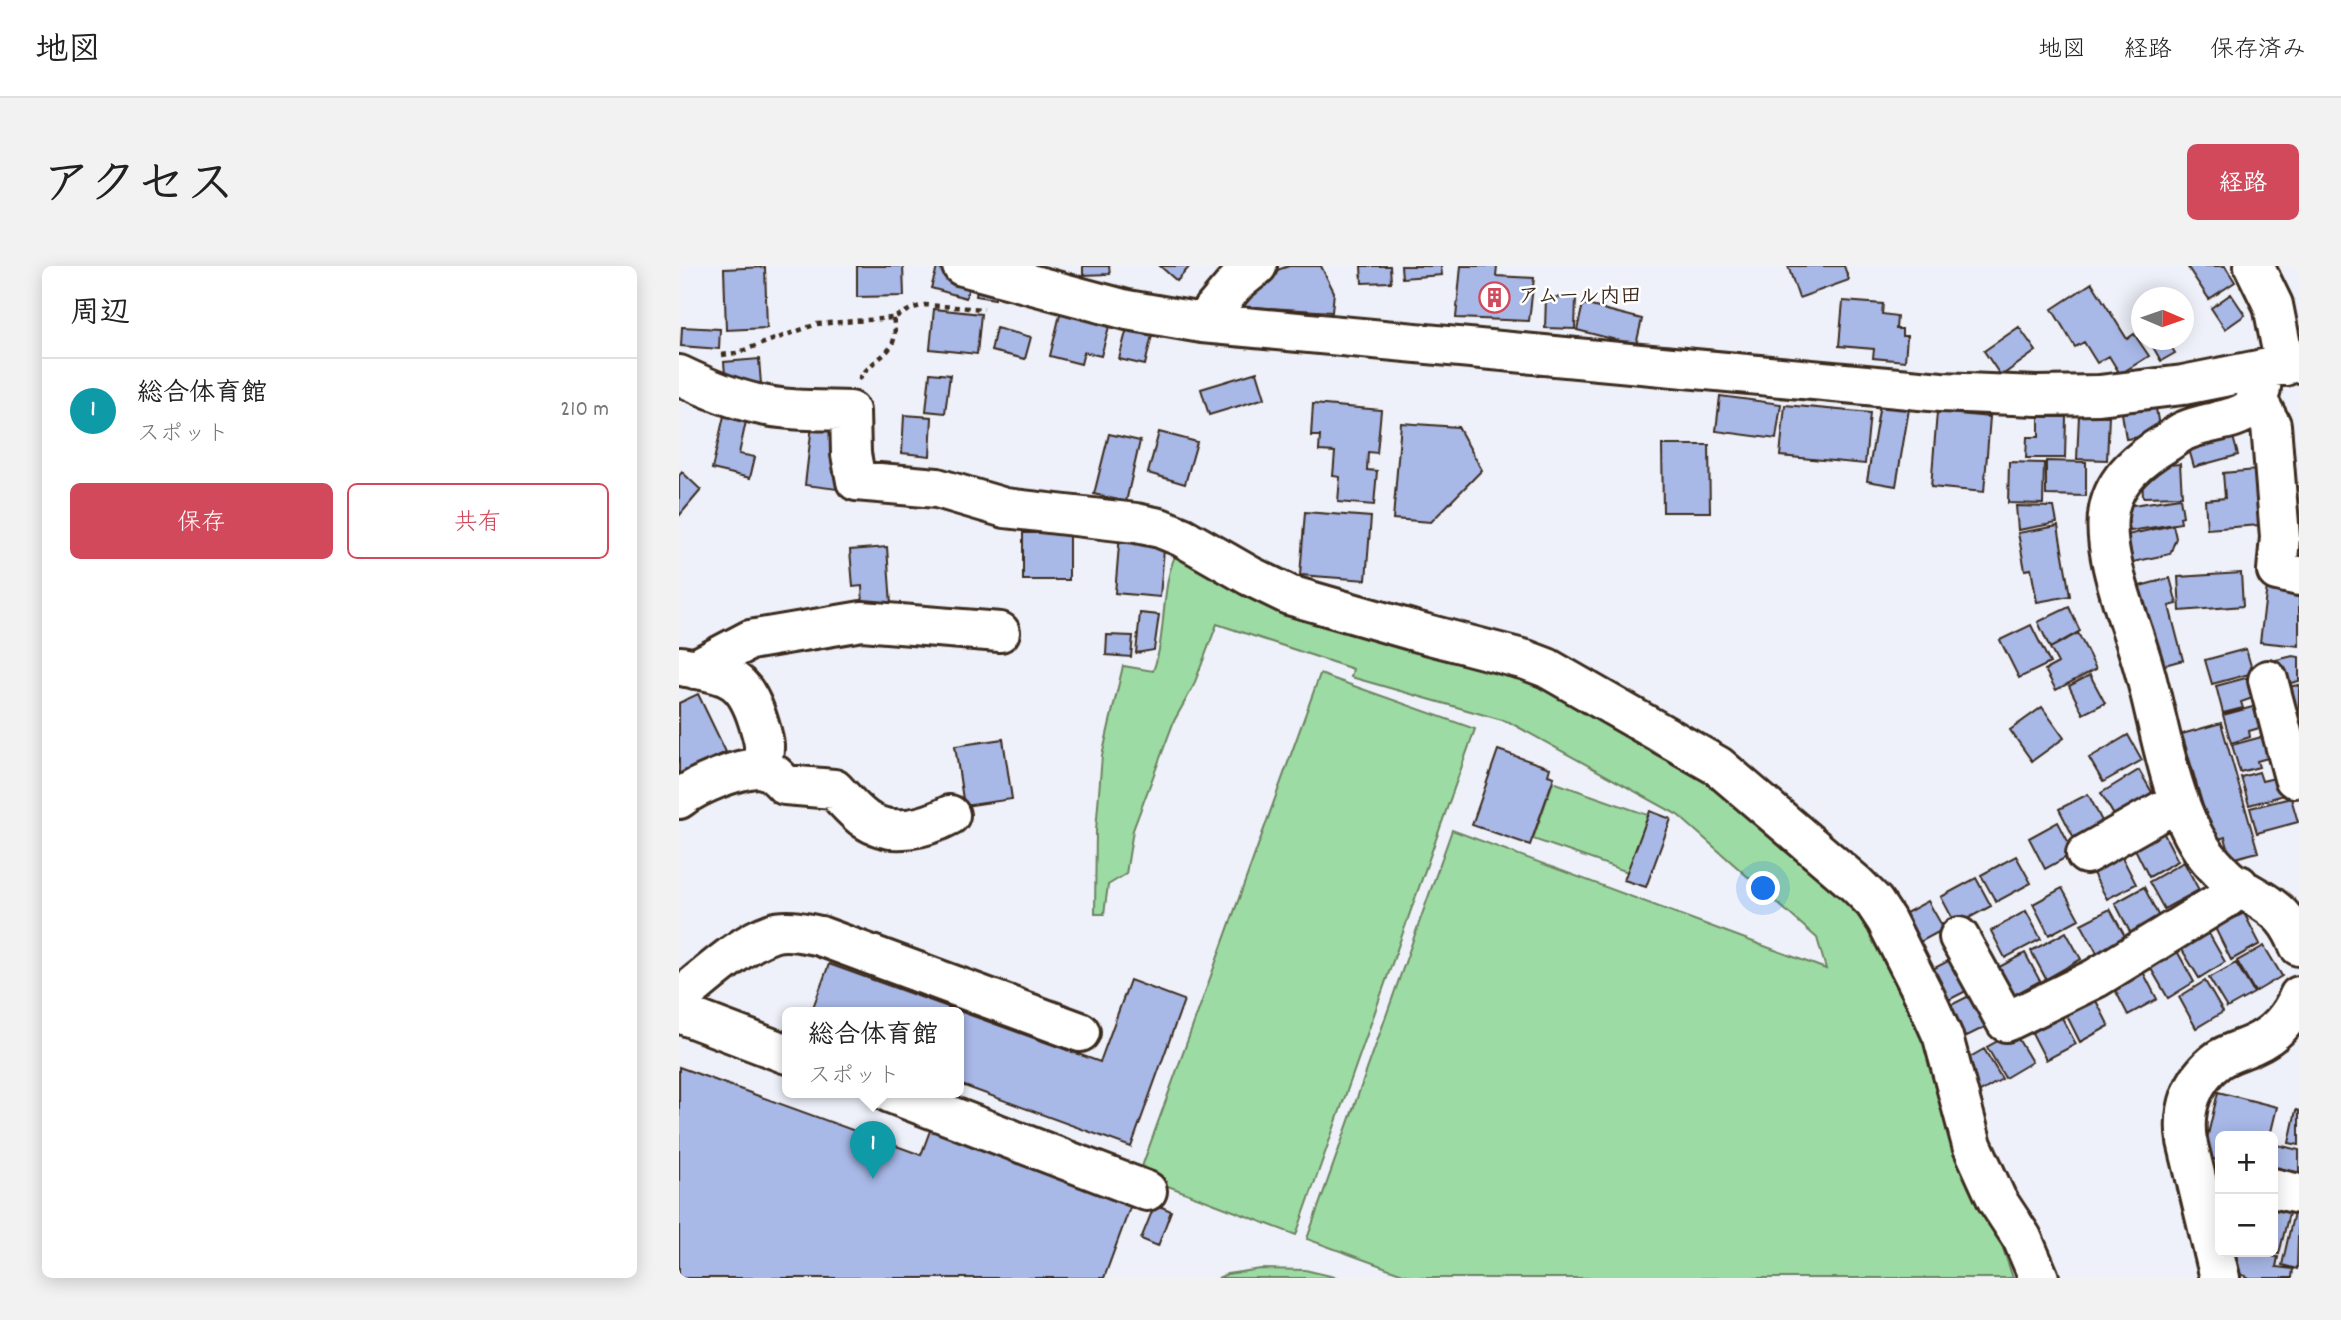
<!DOCTYPE html>
<html lang="ja">
<head>
<meta charset="utf-8">
<style>
	:root { --surface:#fff; --page:#f2f2f2; --text:#222; --muted:#767676; --line:#e0e0e0; --accent:#d1495b }
	body { margin:0; font-family:Dekko,"Klee One",sans-serif; background:var(--page); color:var(--text) }
	.controls { position:absolute; right:21px; bottom:21px; display:grid; overflow:hidden; border-radius:10px; box-shadow:0 4px 18px #0003 }
	.controls button { width:63px; height:63px; display:grid; place-items:center; padding:0; border:0; border-bottom:2px solid var(--line); background:var(--surface); color:var(--text); font:35px sans-serif }
	.compass { position:absolute; left:1452px; top:21px; width:63px; height:63px; border-radius:50%; background:var(--surface); box-shadow:0 4px 18px #0003; rotate:92deg }
	.you { position:absolute; left:1085px; top:623px; width:24px; height:24px; margin:-18px; border:5px solid #fff; border-radius:50%; background:#1a73e8; box-shadow:0 0 0 10px #1a73e833 }
	.badge { display:grid; place-items:center; width:46px; height:46px; border-radius:50%; background:var(--accent); color:#fff; font-size:23px; font-weight:700 }
	.pin { position:absolute; translate:-50% -58px; filter:drop-shadow(0 2px 4px #0008) }
	.pin::after { content:''; position:absolute; top:37px; width:24px; height:21px; background:inherit; clip-path:polygon(0 0,100% 0,50% 100%) }
	.popup { position:absolute; left:103px; top:741px; width:182px; height:91px; box-sizing:border-box; display:grid; place-content:center; border-radius:10px; background:var(--surface); filter:drop-shadow(0 2px 5px #0005); font-size:23px; white-space:nowrap; color:var(--muted) }
	.popup b { font-size:26px; color:var(--text) }
	.popup::after { content:''; position:absolute; left:50%; top:100%; margin-left:-14px; border:14px solid transparent; border-top-color:var(--surface) }
	.list { margin:0; padding:0; list-style:none }
	h2 { display:flex; justify-content:space-between; align-items:center; height:91px; margin:0; padding:0 28px; font-size:30px }
	h2 small { font-size:23px; font-weight:400; color:var(--muted) }
	.list li { display:grid; grid-template-columns:46px 1fr auto; gap:21px; align-items:center; box-sizing:border-box; height:105px; padding:0 28px; border-top:2px solid var(--line) }
	.list b { display:block; font-size:26px; white-space:nowrap }
	.list p { margin:0; font-size:23px; white-space:nowrap; color:var(--muted) }
	.list em { font-size:23px; font-style:normal; color:var(--muted) }
	.actions { display:flex; gap:14px; padding:21px 28px }
	.actions a { flex:1; padding:16px 0; border:2px solid var(--accent); border-radius:10px; text-align:center; font-size:24px; color:var(--accent) }
	.actions .main { background:var(--accent); color:#fff }
	.map { position:relative; flex:none; width:1620px; height:1012px; overflow:hidden; border-radius:10px }
	header { display:flex; align-items:center; gap:42px; box-sizing:border-box; height:98px; padding:0 35px; background:var(--surface); border-bottom:2px solid var(--line) }
	header strong { font-size:33px }
	nav { display:flex; gap:38px; margin-inline-start:auto; font-size:24px }
	.intro { display:flex; align-items:center; justify-content:space-between; box-sizing:border-box; height:168px; padding:0 42px }
	h1 { margin:0; font-size:49px }
	.button { padding:18px 32px; border-radius:10px; background:var(--accent); color:#fff; font-size:24px; font-weight:700 }
	main { display:flex; gap:42px; padding:0 42px }
	aside { flex:1; background:var(--surface); border-radius:10px; box-shadow:0 4px 18px #0003 }
	.map>svg:first-child { display:block }
	.green { fill:#9ddba4; stroke:#6c8261; stroke-width:2 }
	.building { fill:#a8b8e7; stroke:#3b2a1e; stroke-width:2 }
	.lines { fill:none; stroke-linecap:round; stroke-linejoin:round }
	.minor-casing { stroke:#3b2a1e; stroke-width:44 }
	.path { stroke:#3b2a1e; stroke-width:4.5; stroke-dasharray:5 5; stroke-linecap:butt }
	.minor { stroke:#fff; stroke-width:38 }
	.labels { text-anchor:middle; dominant-baseline:central; stroke-width:5; stroke-linejoin:round; paint-order:stroke }
	.poi-label { font-size:21px; font-weight:bold; fill:#3b2a1e; stroke:#fff; text-anchor:start }
</style>
</head>
<body>
<header>
<strong>地図</strong>
<nav><a>地図</a><a>経路</a><a>保存済み</a></nav>
</header>
<div class="intro"><h1>アクセス</h1><a class="button">経路</a></div>
<main>
<aside>
<h2>周辺<small></small></h2>
<ul class="list">
<li><span class="badge" style="background:#0f9aa8">1</span><div><b>総合体育館</b><p>スポット</p></div><em>210 m</em></li>
</ul>
<div class="actions"><a class="main">保存</a><a>共有</a></div>
</aside>
<div class="map">
<svg width="1620" height="1012" viewBox="0 0 1620 1012">
	<rect width="100%" height="100%" fill="#eef1fa"/>
	<filter id="ink" filterUnits="userSpaceOnUse"><feTurbulence type="fractalNoise" baseFrequency=".0143" numOctaves="2"/><feDisplacementMap in="SourceGraphic" scale="14" xChannelSelector="R" yChannelSelector="G"/><feConvolveMatrix kernelMatrix="1 2 1 2 8 2 1 2 1" color-interpolation-filters="sRGB"/></filter>
	<g filter="url(#ink)">
		<!-- green -->
		<path class="green" d="M 501,281 L 847,403 L 1015,493 L 1194,644 L 1305,926 L 1334,1012 L 735,1012 L 628,973 L 773,564 L 1147,703 L 1138,672 L 999,549 L 830,456 L 672,411 L 674,403 L 538,358 L 514,421 L 495,455 L 454,564 L 447,608 L 429,619 L 425,648 L 416,648 L 417,564 L 423,490 L 444,400 L 474,405 C 489,367 480,313 501,281 Z
			M 641,408 L 796,463 L 617,969 L 460,909 Z
			M 874,516 L 969,549 L 949,606 L 854,573 Z
			M 582,1003 L 626,1004 L 660,1012 L 539,1012 L 548,1008 Z"/>
		<!-- building -->
		<path class="building" d="M 178,0 L 224,0 L 225,30 L 178,31 Z
			M 404,0 L 430,0 L 431,8 L 404,9 Z
			M 481,0 L 511,0 L 498,15 Z
			M 610,0 L 642,0 L 655,26 L 653,46 L 557,40 L 589,7 Z
			M 682,0 L 711,0 L 712,16 L 683,17 Z
			M 722,0 L 762,0 L 763,9 L 723,12 Z
			M 782,0 L 818,0 L 817,10 L 855,12 L 850,55 L 777,52 Z
			M 1109,0 L 1165,0 L 1170,14 L 1120,32 Z
			M 1508,0 L 1546,0 L 1556,16 L 1530,33 Z
			M 86,1 L 88,62 L 47,64 L 45,3 Z
			M 258,2 L 292,12 L 287,32 L 252,22 Z
			M 299,17 L 318,20 L 316,33 L 297,30 Z
			M 1413,17 L 1448,73 L 1455,68 L 1470,90 L 1441,108 L 1430,90 L 1418,97 L 1405,76 L 1396,81 L 1373,43 Z
			M 1552,28 L 1566,49 L 1546,63 L 1532,42 Z
			M 867,31 L 897,32 L 896,63 L 866,62 Z
			M 1164,35 L 1204,38 L 1203,48 L 1218,50 L 1217,63 L 1223,63 L 1223,70 L 1228,70 L 1226,95 L 1194,92 L 1195,83 L 1160,80 Z
			M 904,38 L 963,53 L 957,79 L 898,64 Z
			M 255,43 L 302,48 L 298,88 L 251,83 Z
			M 382,44 L 431,57 L 422,90 L 405,86 L 402,98 L 371,90 Z
			M 3,61 L 41,63 L 40,83 L 2,80 Z
			M 1340,61 L 1357,85 L 1322,110 L 1305,85 Z
			M 317,62 L 352,71 L 346,93 L 312,85 Z
			M 448,62 L 473,69 L 466,99 L 440,93 Z
			M 1470,74 L 1488,74 L 1496,87 L 1482,95 Z
			M 80,93 L 82,118 L 47,121 L 45,96 Z
			M 578,106 L 586,132 L 530,149 L 522,123 Z
			M 251,107 L 271,109 L 266,147 L 247,145 Z
			M 1041,130 L 1102,138 L 1097,173 L 1037,165 Z
			M 634,138 L 702,144 L 698,187 L 689,186 L 688,204 L 698,205 L 695,239 L 659,236 L 661,211 L 654,210 L 656,186 L 640,185 L 641,170 L 632,170 Z
			M 1201,138 L 1230,143 L 1217,220 L 1188,215 Z
			M 1106,139 L 1191,147 L 1186,198 L 1101,190 Z
			M 47,141 L 69,146 L 60,188 L 76,191 L 71,212 L 33,203 Z
			M 1477,142 L 1481,168 L 1447,173 L 1443,147 Z
			M 1258,146 L 1311,151 L 1305,226 L 1252,221 Z
			M 225,149 L 253,151 L 251,190 L 223,187 Z
			M 1400,149 L 1430,150 L 1428,194 L 1398,193 Z
			M 134,150 L 166,154 L 158,223 L 126,219 Z
			M 1360,151 L 1387,151 L 1386,192 L 1347,192 L 1348,171 L 1360,171 Z
			M 722,157 L 779,161 L 803,204 L 752,256 L 714,253 Z
			M 1552,164 L 1559,189 L 1515,201 L 1508,176 Z
			M 480,166 L 518,176 L 506,218 L 469,207 Z
			M 430,168 L 461,175 L 447,236 L 415,228 Z
			M 983,179 L 1030,179 L 1031,246 L 984,246 Z
			M 1367,195 L 1407,196 L 1407,230 L 1367,229 Z
			M 1330,196 L 1365,197 L 1364,238 L 1329,237 Z
			M 1501,198 L 1503,230 L 1464,231 L 1463,210 L 1477,200 Z
			M 1577,204 L 1581,259 L 1528,263 L 1526,234 L 1546,232 L 1544,207 Z
			M 3,206 L 22,224 L 0,250 L 0,210 Z
			M 1501,232 L 1504,250 L 1501,251 L 1502,257 L 1451,265 L 1447,240 Z
			M 1337,240 L 1375,241 L 1378,257 L 1339,264 Z
			M 626,246 L 692,251 L 687,314 L 621,309 Z
			M 1494,259 L 1497,272 L 1491,288 L 1454,296 L 1448,269 Z
			M 1379,260 L 1391,330 L 1358,336 L 1352,303 L 1346,304 L 1339,267 Z
			M 344,267 L 390,267 L 390,314 L 344,314 Z
			M 441,267 L 486,271 L 481,331 L 436,327 Z
			M 208,281 L 212,339 L 184,341 L 183,320 L 174,321 L 171,284 Z
			M 1562,307 L 1564,340 L 1501,345 L 1499,311 Z
			M 1491,312 L 1498,338 L 1490,340 L 1504,394 L 1478,401 L 1457,321 Z
			M 1588,320 L 1620,323 L 1620,380 L 1581,376 Z
			M 1390,341 L 1401,365 L 1371,382 L 1359,356 Z
			M 461,347 L 480,349 L 475,384 L 457,387 Z
			M 1352,359 L 1371,397 L 1340,412 L 1321,374 Z
			M 1399,367 L 1417,403 L 1377,424 L 1366,404 L 1379,397 L 1371,382 Z
			M 428,369 L 454,370 L 452,391 L 427,389 Z
			M 1567,383 L 1574,407 L 1533,418 L 1526,394 Z
			M 1614,390 L 1620,391 L 1620,415 L 1604,419 L 1597,394 Z
			M 1411,409 L 1426,437 L 1404,448 L 1390,420 Z
			M 1574,410 L 1579,430 L 1562,436 L 1564,442 L 1544,447 L 1537,420 Z
			M 1620,419 L 1620,458 L 1608,421 Z
			M 19,428 L 47,486 L 0,509 L 0,437 Z
			M 1581,439 L 1587,460 L 1570,465 L 1571,471 L 1552,477 L 1544,449 Z
			M 1363,441 L 1385,472 L 1353,495 L 1331,464 Z
			M 1542,457 L 1579,586 L 1552,593 L 1546,571 L 1534,575 L 1503,468 Z
			M 1449,469 L 1463,494 L 1424,516 L 1410,492 Z
			M 1590,469 L 1596,490 L 1578,495 L 1580,501 L 1561,506 L 1553,479 Z
			M 324,473 L 333,533 L 285,540 L 276,480 Z
			M 819,484 L 871,502 L 869,509 L 875,511 L 851,579 L 793,559 Z
			M 1460,504 L 1474,528 L 1436,551 L 1422,527 Z
			M 1580,506 L 1583,515 L 1600,511 L 1605,529 L 1570,539 L 1562,511 Z
			M 1409,528 L 1425,559 L 1396,574 L 1380,543 Z
			M 1612,532 L 1619,556 L 1578,567 L 1571,542 Z
			M 971,545 L 992,553 L 967,621 L 945,614 Z
			M 1379,556 L 1395,587 L 1366,603 L 1350,572 Z
			M 1483,564 L 1499,595 L 1470,611 L 1454,579 Z
			M 1441,587 L 1457,618 L 1428,633 L 1411,602 Z
			M 1337,590 L 1352,617 L 1317,636 L 1302,609 Z
			M 1505,596 L 1520,624 L 1485,643 L 1470,616 Z
			M 1297,612 L 1312,640 L 1277,659 L 1262,631 Z
			M 1465,621 L 1481,653 L 1452,668 L 1436,637 Z
			M 1383,622 L 1400,653 L 1370,669 L 1354,638 Z
			M 1249,635 L 1265,663 L 1230,682 L 1214,654 Z
			M 1431,643 L 1448,674 L 1419,689 L 1402,658 Z
			M 1347,645 L 1362,673 L 1326,692 L 1312,665 Z
			M 1565,647 L 1581,678 L 1552,694 L 1536,662 Z
			M 1387,666 L 1402,693 L 1367,713 L 1352,685 Z
			M 1529,666 L 1546,696 L 1520,712 L 1502,682 Z
			M 1585,680 L 1603,710 L 1576,726 L 1558,695 Z
			M 1498,685 L 1515,716 L 1489,732 L 1471,701 Z
			M 1346,687 L 1361,715 L 1326,734 L 1311,706 Z
			M 1271,694 L 1287,725 L 1258,740 L 1242,709 Z
			M 1557,697 L 1575,727 L 1548,742 L 1530,712 Z
			M 150,698 L 421,796 L 451,714 L 505,734 L 452,881 L 280,818 L 280,747 L 132,747 Z
			M 1462,702 L 1478,733 L 1449,749 L 1433,718 Z
			M 1526,715 L 1544,746 L 1517,762 L 1500,731 Z
			M 1414,729 L 1430,760 L 1401,776 L 1385,744 Z
			M 1290,730 L 1306,761 L 1276,776 L 1260,745 Z
			M 1381,748 L 1397,778 L 1367,794 L 1351,763 Z
			M 1335,766 L 1353,796 L 1326,812 L 1308,781 Z
			M 1305,783 L 1323,813 L 1296,829 L 1279,798 Z
			M 0,801 L 242,889 L 252,862 L 453,936 L 425,1012 L 0,1012 Z
			M 1539,826 L 1598,841 L 1591,870 L 1541,870 L 1541,895 L 1524,890 Z
			M 1617,844 L 1620,845 L 1620,879 L 1610,877 Z
			M 1594,878 L 1620,884 L 1620,918 L 1594,912 Z
			M 1594,934 L 1612,939 L 1600,988 L 1590,986 L 1594,986 Z
			M 1617,937 L 1620,938 L 1618,1003 L 1603,999 Z
			M 476,938 L 492,945 L 479,980 L 462,973 Z
			M 1556,986 L 1599,991 L 1597,1001 L 1614,1003 L 1613,1012 L 1567,1012 L 1567,1010 L 1562,1009 Z"/>
		<g class="lines">
			<defs>
				<path id="minor" d="M 283,0 L 448,44 L 523,57 L 1262,126 L 1358,130 L 1420,129 L 1504,119 L 1620,96
					M 1575,0 L 1594,39 L 1606,100
					M 523,57 L 557,17 L 578,0
					M 1582,105 C 1588,160 1540,149 1505,165 C 1499,168 1493,173 1487,177 C 1462,192 1436,212 1430,243 C 1421,287 1453,359 1465,403 C 1480,456 1491,534 1521,580 C 1527,591 1539,603 1548,612 C 1565,627 1589,634 1604,652 C 1611,660 1616,670 1620,680
					M 0,109 C 25,121 51,132 78,138 C 108,145 141,144 171,145 L 172,188 L 177,215 L 258,222 L 326,242 L 457,257 L 481,262 L 503,271 L 571,310 L 610,329 L 732,364 L 847,394 L 868,402 L 1039,500 L 1177,618 L 1195,636 L 1207,654 L 1247,733 L 1264,771 L 1293,879 L 1318,934 L 1343,972 L 1360,1012
					M 1579,135 L 1592,159 L 1601,271 L 1598,305 L 1620,310
					M 2,400 C 46,409 64,407 79,455 C 85,475 88,481 81,501
					M 16,403 L 71,374 L 183,355 L 321,366
					M 1589,414 L 1615,512
					M 0,533 C 15,521 65,498 84,503 C 94,505 99,512 106,519 L 155,523 C 165,533 175,546 187,554 C 212,571 247,562 271,549
					M 1407,588 L 1500,535
					M 1280,671 L 1327,756 L 1417,712 L 1549,631 L 1560,619
					M 0,732 C 27,711 61,678 93,667 C 108,662 126,667 141,670 L 401,766
					M 0,747 L 108,788
					M 211,827 L 468,925
					M 1594,922 L 1620,928
					M 1541,1012 L 1508,875 C 1503,844 1513,813 1539,794 C 1549,787 1562,784 1573,779 C 1596,769 1611,752 1620,730"/>
			</defs>
			<!-- minor casing -->
			<use href="#minor" class="minor-casing"/>
			<!-- path -->
			<path class="path" d="M 43,89 L 57,87 L 138,58 L 214,52 L 234,42 L 246,39 L 305,43
				M 180,114 C 195,87 223,91 214,52"/>
			<!-- minor -->
			<use href="#minor" class="minor"/>
		</g>
	</g>
	<!-- icons -->
	<defs>
		<symbol id="building-ring" viewBox="-11 -11 22 22"><circle r="9.5" fill="#fff" stroke="#d1495b" stroke-width="1.5"/><path d="M-4-6H4V6H1V3H-1V6H-4ZM-2.5-4.3h1.7v1.8h-1.7ZM.8-4.3h1.7v1.8H.8ZM-2.5-1h1.7V.8h-1.7ZM.8-1h1.7V.8H.8Z" fill="#d1495b"/></symbol>
	</defs>
	<g fill-rule="evenodd">
		<use href="#building-ring" x="798" y="14" width="35" height="35"/>
	</g>
	<g class="labels">
		<!-- poi labels -->
		<g class="poi-label">
			<text x="839" y="32">アムール内田</text>
		</g>
	</g>
</svg>
<div class="controls">
<button>+</button>
<button>−</button>
</div>
<svg class="compass" viewBox="-18 -18 36 36"><path d="M0-13l5 13h-10z" fill="#e53935"/><path d="M0 13l5-13h-10z" fill="#767676"/></svg>
<div class="you"></div>
<div class="pin badge" style="left:194px;top:913px;background:#0f9aa8">1</div>
<div class="popup"><b>総合体育館</b>スポット</div>
</div>
</main>
</body>
</html>
